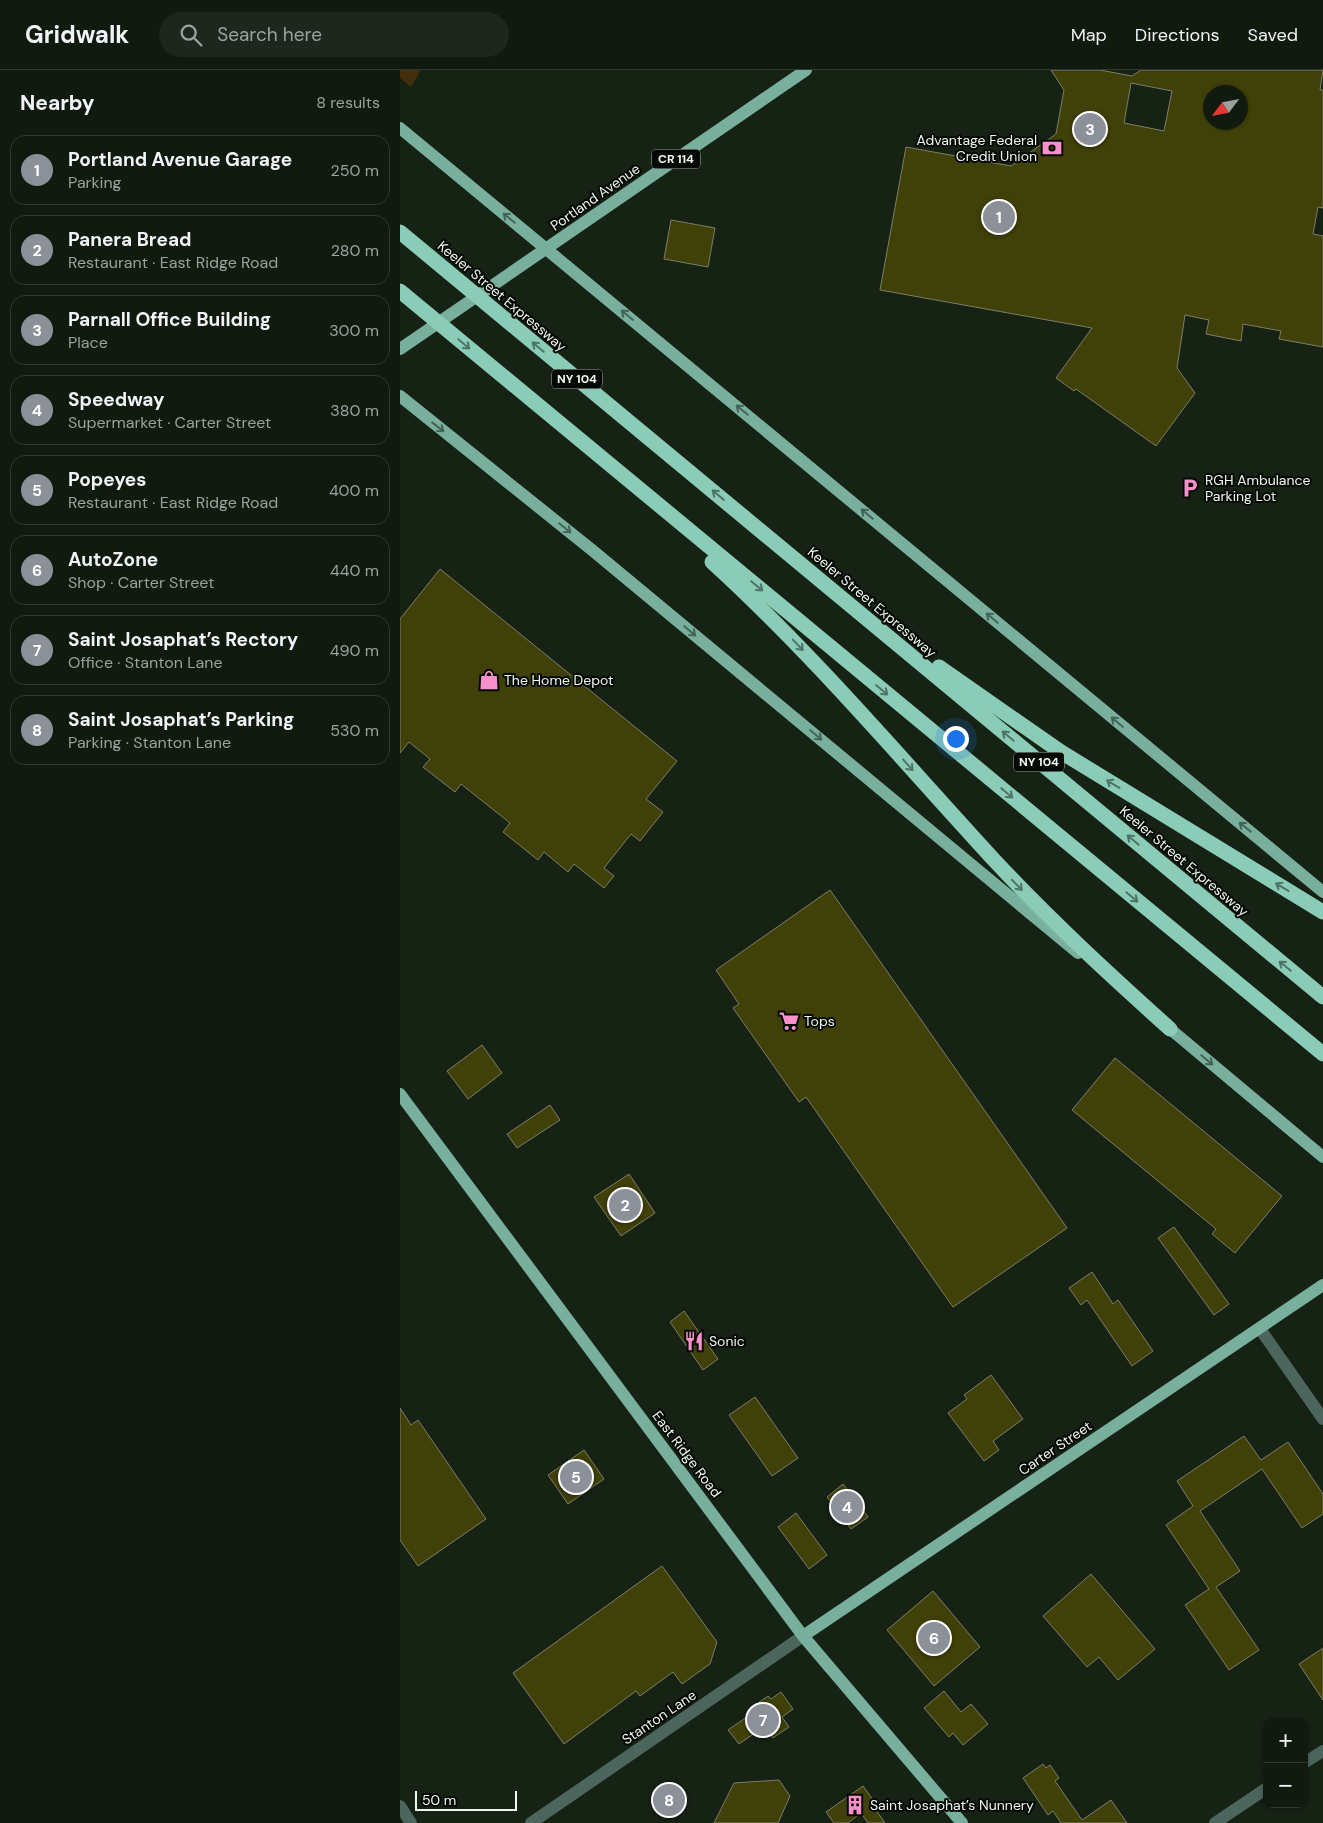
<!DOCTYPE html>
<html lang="en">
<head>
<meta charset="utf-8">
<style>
  :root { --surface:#101a0f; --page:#1e271d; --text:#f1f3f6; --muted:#9ca19e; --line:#30382f; --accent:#8c9099 }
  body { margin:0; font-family:"DM Sans",sans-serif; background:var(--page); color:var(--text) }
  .controls { position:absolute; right:15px; bottom:15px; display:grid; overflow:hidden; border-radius:10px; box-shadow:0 1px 4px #0004 }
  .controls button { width:45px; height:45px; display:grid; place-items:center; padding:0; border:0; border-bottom:1px solid var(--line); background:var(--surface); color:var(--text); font:25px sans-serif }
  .compass { position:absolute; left:803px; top:15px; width:45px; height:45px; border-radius:50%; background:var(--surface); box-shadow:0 1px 4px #0004; rotate:238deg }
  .scale { position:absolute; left:15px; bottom:12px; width:102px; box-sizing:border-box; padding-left:5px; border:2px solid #eff7ee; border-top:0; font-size:14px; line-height:18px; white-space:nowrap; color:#eff7ee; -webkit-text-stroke:4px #050905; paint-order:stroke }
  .you { position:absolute; left:555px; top:668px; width:18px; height:18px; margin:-12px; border:4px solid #fff; border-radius:50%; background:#1a73e8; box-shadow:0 0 0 8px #1a73e833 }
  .badge { display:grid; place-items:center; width:32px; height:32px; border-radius:50%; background:var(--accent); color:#fff; font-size:16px; font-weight:700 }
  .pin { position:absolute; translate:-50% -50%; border:2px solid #fff; box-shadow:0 1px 5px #0006 }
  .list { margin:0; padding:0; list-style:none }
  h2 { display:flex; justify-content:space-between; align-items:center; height:65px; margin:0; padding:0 20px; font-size:21px }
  h2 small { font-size:16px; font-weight:400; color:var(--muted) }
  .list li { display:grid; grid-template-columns:32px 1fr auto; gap:15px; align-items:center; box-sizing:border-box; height:70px; margin:0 10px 10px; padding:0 10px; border:1px solid var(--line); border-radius:15px }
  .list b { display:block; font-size:19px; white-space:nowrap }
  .list p { margin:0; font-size:16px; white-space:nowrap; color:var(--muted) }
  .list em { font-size:16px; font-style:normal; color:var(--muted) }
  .icon { flex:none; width:28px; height:28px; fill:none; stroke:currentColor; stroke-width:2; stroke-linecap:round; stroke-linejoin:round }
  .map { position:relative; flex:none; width:923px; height:1753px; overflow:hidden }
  header { display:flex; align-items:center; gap:30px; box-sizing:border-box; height:70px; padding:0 25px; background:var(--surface); border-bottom:1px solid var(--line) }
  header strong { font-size:24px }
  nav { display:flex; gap:28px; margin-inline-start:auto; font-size:18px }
  .search { width:350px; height:45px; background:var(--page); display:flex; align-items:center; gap:12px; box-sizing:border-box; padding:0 18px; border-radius:28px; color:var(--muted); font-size:19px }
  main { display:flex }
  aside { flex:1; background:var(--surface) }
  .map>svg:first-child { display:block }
  .green { fill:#432f0b }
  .building { fill:#404108; stroke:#7d7e69; fill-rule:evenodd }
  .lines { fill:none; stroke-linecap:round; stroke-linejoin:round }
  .minor { stroke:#4c665d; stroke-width:12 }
  .major { stroke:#79af9d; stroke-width:12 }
  .highway { stroke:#8accb7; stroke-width:15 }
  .oneway { stroke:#456459 }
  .oneway2 { stroke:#4e7467 }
  .labels { text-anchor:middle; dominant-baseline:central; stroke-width:4; stroke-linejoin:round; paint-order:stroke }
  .shield { fill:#050905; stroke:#a9b0a8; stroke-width:1 }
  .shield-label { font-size:12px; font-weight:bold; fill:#eff7ee }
  .poi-label { font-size:14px; fill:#eff7ee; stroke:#050905; text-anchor:start }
  .street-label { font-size:14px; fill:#eff7ee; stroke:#050905 }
</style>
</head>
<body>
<header>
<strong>Gridwalk</strong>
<div class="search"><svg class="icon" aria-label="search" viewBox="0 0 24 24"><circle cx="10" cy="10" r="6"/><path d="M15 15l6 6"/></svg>Search here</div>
<nav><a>Map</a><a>Directions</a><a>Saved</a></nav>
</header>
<main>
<aside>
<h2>Nearby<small>8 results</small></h2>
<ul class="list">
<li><span class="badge">1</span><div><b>Portland Avenue Garage</b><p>Parking</p></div><em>250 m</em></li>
<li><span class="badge">2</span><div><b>Panera Bread</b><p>Restaurant · East Ridge Road</p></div><em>280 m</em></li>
<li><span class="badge">3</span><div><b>Parnall Office Building</b><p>Place</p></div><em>300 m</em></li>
<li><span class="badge">4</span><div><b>Speedway</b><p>Supermarket · Carter Street</p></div><em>380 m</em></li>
<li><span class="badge">5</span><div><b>Popeyes</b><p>Restaurant · East Ridge Road</p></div><em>400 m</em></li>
<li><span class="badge">6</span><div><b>AutoZone</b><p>Shop · Carter Street</p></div><em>440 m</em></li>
<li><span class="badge">7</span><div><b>Saint Josaphat’s Rectory</b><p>Office · Stanton Lane</p></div><em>490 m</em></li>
<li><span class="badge">8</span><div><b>Saint Josaphat’s Parking</b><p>Parking · Stanton Lane</p></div><em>530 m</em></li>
</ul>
</aside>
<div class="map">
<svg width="923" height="1753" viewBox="0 0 923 1753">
  <rect width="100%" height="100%" fill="#162214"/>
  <polygon class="green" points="0,0 21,0 11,17 0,8"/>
  <g class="building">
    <path d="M651,0H700L732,6L741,0H923L920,20H923V138L918,137L913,164L923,166V277L879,269L881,261L843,254L841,271L806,264L809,250L785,245L777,298L795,323L756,376L676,319L674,321L656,308L692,258L480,220L506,77L611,96L656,64L664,20ZM731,13L772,21L764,61L724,53ZM810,22H840V52H810Z"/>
    <polygon points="271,150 315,158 308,197 264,189"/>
    <polygon points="40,499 277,691 246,729 263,742 240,771 231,764 204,798 214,806 204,818 174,794 168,802 144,782 138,790 103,762 110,753 61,714 55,722 23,697 30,689 9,672 0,683 0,549"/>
    <polygon points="430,820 667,1158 553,1237 406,1027 399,1032 333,938 339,934 316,900"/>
    <polygon points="82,975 102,1003 68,1029 47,1001"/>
    <polygon points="715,988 882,1126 835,1183 812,1164 816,1159 672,1040"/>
    <polygon points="150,1035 160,1050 117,1078 107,1064"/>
    <polygon points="229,1104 255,1143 221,1166 194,1127"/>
    <polygon points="774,1157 829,1234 814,1245 758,1168"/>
    <polygon points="692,1202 713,1234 718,1230 753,1281 732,1296 687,1230 681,1235 669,1218"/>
    <polygon points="284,1241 318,1289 303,1300 270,1252"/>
    <polygon points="591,1305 623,1349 593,1371 599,1380 584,1391 548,1343 567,1329 564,1325"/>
    <polygon points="355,1327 398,1388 372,1406 329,1345"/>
    <polygon points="0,1338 11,1355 18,1350 86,1449 18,1496 0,1470"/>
    <polygon points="844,1366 861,1390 888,1372 923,1424 923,1444 902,1458 862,1399 800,1441 840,1501 816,1517 859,1580 829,1600 785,1535 809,1519 766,1455 793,1436 777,1411"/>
    <polygon points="184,1380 204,1409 168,1434 148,1405"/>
    <polygon points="443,1414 468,1447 451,1459 427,1427"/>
    <polygon points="396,1443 427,1485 409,1499 378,1457"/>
    <polygon points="262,1496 317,1572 310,1594 282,1614 273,1602 240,1626 236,1621 164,1674 113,1603"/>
    <polygon points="691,1504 755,1579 718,1610 699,1587 687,1597 643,1546"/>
    <polygon points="533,1521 580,1577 534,1616 487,1560"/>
    <polygon points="923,1578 923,1630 899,1594"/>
    <polygon points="544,1621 561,1642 571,1634 588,1654 563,1675 553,1663 549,1667 524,1638"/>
    <polygon points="381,1622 393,1639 382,1647 389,1657 373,1668 365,1656 339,1674 328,1660 354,1642 351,1638 368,1626 371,1629"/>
    <polygon points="643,1694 646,1698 650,1695 659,1708 655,1711 682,1750 711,1730 727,1753 661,1753 653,1741 648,1745 623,1708"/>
    <polygon points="379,1710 390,1726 378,1753 314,1753 334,1713"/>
    <polygon points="463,1716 476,1734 473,1736 485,1753 468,1753 461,1743 448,1753 434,1753 426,1742"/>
  </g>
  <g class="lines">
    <g class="minor">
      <polyline points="860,1259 923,1349"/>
      <polyline points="904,1693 923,1681"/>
      <polyline points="0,1736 11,1753"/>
      <polyline points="131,1753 403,1566"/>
      <polyline points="815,1753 867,1718"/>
    </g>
    <g class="major">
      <polyline points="0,58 923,822"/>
      <polyline points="0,279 406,0"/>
      <polyline points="0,326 192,480 678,883"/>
      <polyline points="763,953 923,1087"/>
      <polyline points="0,1024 403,1566 562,1753"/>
      <polyline points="403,1566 923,1215"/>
    </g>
    <g class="highway">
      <polyline points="0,162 923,927"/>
      <polyline points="0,221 923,984"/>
      <path d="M312,492C414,585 502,690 595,791C650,850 710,905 770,959"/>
      <polyline points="539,597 661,682 923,842"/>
    </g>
  </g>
  <defs><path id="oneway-shaft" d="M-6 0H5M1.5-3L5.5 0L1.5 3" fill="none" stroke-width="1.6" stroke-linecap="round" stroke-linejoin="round" transform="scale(1.25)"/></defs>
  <g class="oneway">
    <use href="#oneway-shaft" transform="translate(109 148) rotate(-141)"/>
    <use href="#oneway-shaft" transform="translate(227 245) rotate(-140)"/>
    <use href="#oneway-shaft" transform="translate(342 340) rotate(-140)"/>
    <use href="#oneway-shaft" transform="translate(38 357) rotate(38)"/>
    <use href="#oneway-shaft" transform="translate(467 444) rotate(-140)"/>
    <use href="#oneway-shaft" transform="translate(165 458) rotate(39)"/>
    <use href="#oneway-shaft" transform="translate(592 548) rotate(-140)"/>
    <use href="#oneway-shaft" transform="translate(290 561) rotate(40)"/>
    <use href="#oneway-shaft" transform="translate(717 652) rotate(-140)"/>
    <use href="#oneway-shaft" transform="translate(416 665) rotate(40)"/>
    <use href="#oneway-shaft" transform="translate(845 757) rotate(-141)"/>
    <use href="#oneway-shaft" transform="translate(807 990) rotate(40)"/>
  </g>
  <g class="oneway2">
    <use href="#oneway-shaft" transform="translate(64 274) rotate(40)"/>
    <use href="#oneway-shaft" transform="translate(138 277) rotate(-140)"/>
    <use href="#oneway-shaft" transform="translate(318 425) rotate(-140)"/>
    <use href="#oneway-shaft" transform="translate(357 516) rotate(40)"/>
    <use href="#oneway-shaft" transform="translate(398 575) rotate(46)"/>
    <use href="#oneway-shaft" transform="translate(482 620) rotate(40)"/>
    <use href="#oneway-shaft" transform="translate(608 666) rotate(-140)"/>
    <use href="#oneway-shaft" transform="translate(508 695) rotate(48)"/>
    <use href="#oneway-shaft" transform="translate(713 714) rotate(-149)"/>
    <use href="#oneway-shaft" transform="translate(607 723) rotate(40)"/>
    <use href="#oneway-shaft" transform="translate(733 770) rotate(-140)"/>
    <use href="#oneway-shaft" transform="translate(617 815) rotate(46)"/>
    <use href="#oneway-shaft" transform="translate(882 817) rotate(-149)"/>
    <use href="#oneway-shaft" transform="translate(732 827) rotate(40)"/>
    <use href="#oneway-shaft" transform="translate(885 896) rotate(-141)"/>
  </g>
  <defs>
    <symbol id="bank-bare" viewBox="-9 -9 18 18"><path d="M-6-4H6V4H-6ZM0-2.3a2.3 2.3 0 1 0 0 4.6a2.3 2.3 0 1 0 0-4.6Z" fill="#f890cb" stroke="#050905" stroke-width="2.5" paint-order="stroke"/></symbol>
    <symbol id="parking-bare" viewBox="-9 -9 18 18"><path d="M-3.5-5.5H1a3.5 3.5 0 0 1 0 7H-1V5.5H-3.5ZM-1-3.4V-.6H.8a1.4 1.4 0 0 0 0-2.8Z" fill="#f890cb" stroke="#050905" stroke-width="2.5" paint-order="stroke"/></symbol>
    <symbol id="shop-bare" viewBox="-9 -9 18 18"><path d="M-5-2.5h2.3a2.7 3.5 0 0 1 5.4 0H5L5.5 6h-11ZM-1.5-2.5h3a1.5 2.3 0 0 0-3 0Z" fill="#f890cb" stroke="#050905" stroke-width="2.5" paint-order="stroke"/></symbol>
    <symbol id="supermarket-bare" viewBox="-9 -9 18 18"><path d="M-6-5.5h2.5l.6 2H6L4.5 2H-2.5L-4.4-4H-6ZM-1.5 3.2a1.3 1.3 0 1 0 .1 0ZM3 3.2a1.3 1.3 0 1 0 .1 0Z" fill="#f890cb" stroke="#050905" stroke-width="2.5" paint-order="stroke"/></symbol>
    <symbol id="restaurant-bare" viewBox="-9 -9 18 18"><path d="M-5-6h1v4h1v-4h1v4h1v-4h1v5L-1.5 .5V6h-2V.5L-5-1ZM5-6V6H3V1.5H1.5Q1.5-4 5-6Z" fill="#f890cb" stroke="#050905" stroke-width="2.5" paint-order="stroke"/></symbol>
    <symbol id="building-bare" viewBox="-9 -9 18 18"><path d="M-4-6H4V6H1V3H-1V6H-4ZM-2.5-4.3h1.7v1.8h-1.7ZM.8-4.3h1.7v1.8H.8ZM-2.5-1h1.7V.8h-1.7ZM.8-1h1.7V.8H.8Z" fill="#f890cb" stroke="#050905" stroke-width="2.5" paint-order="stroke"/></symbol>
  </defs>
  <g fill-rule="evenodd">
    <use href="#bank-bare" x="638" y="64" width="28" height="28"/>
    <use href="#parking-bare" x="776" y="404" width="28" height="28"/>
    <use href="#shop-bare" x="75" y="596" width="28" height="28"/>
    <use href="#supermarket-bare" x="375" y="937" width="28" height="28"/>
    <use href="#restaurant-bare" x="280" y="1257" width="28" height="28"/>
    <use href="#building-bare" x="441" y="1721" width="28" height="28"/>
  </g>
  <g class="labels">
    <g class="shield">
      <rect x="252" y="79.5" width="48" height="19" rx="4"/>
      <rect x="152" y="299.5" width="50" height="19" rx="4"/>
      <rect x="614" y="682.5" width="50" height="19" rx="4"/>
    </g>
    <g class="shield-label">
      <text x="276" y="89">CR 114</text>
      <text x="177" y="309">NY 104</text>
      <text x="639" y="692">NY 104</text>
    </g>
    <g class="poi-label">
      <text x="637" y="70" text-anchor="end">Advantage Federal<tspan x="637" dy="16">Credit Union</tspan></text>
      <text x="805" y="410">RGH Ambulance<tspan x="805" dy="16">Parking Lot</tspan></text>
      <text x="104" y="610">The Home Depot</text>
      <text x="404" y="951">Tops</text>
      <text x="309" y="1271">Sonic</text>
      <text x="470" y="1735">Saint Josaphat’s Nunnery</text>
    </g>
    <g class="street-label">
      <text transform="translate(195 127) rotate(-35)">Portland Avenue</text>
      <text transform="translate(102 226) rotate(40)">Keeler Street Expressway</text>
      <text transform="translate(472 532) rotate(40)">Keeler Street Expressway</text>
      <text transform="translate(784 791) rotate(40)">Keeler Street Expressway</text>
      <text transform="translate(655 1378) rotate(-34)">Carter Street</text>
      <text transform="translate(287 1384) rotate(53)">East Ridge Road</text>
      <text transform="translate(259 1647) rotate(-34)">Stanton Lane</text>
    </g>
  </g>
</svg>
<div class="controls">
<button>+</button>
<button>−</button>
</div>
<svg class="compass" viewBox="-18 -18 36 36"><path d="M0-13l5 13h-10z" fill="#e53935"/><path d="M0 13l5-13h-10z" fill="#9ca19e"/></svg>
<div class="scale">50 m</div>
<div class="you"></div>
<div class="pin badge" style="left:599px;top:147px">1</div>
<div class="pin badge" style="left:225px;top:1135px">2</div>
<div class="pin badge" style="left:690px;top:59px">3</div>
<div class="pin badge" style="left:447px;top:1437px">4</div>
<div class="pin badge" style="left:176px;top:1407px">5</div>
<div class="pin badge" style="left:534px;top:1568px">6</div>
<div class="pin badge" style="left:363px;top:1650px">7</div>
<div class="pin badge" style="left:269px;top:1730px">8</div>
</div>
</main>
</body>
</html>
